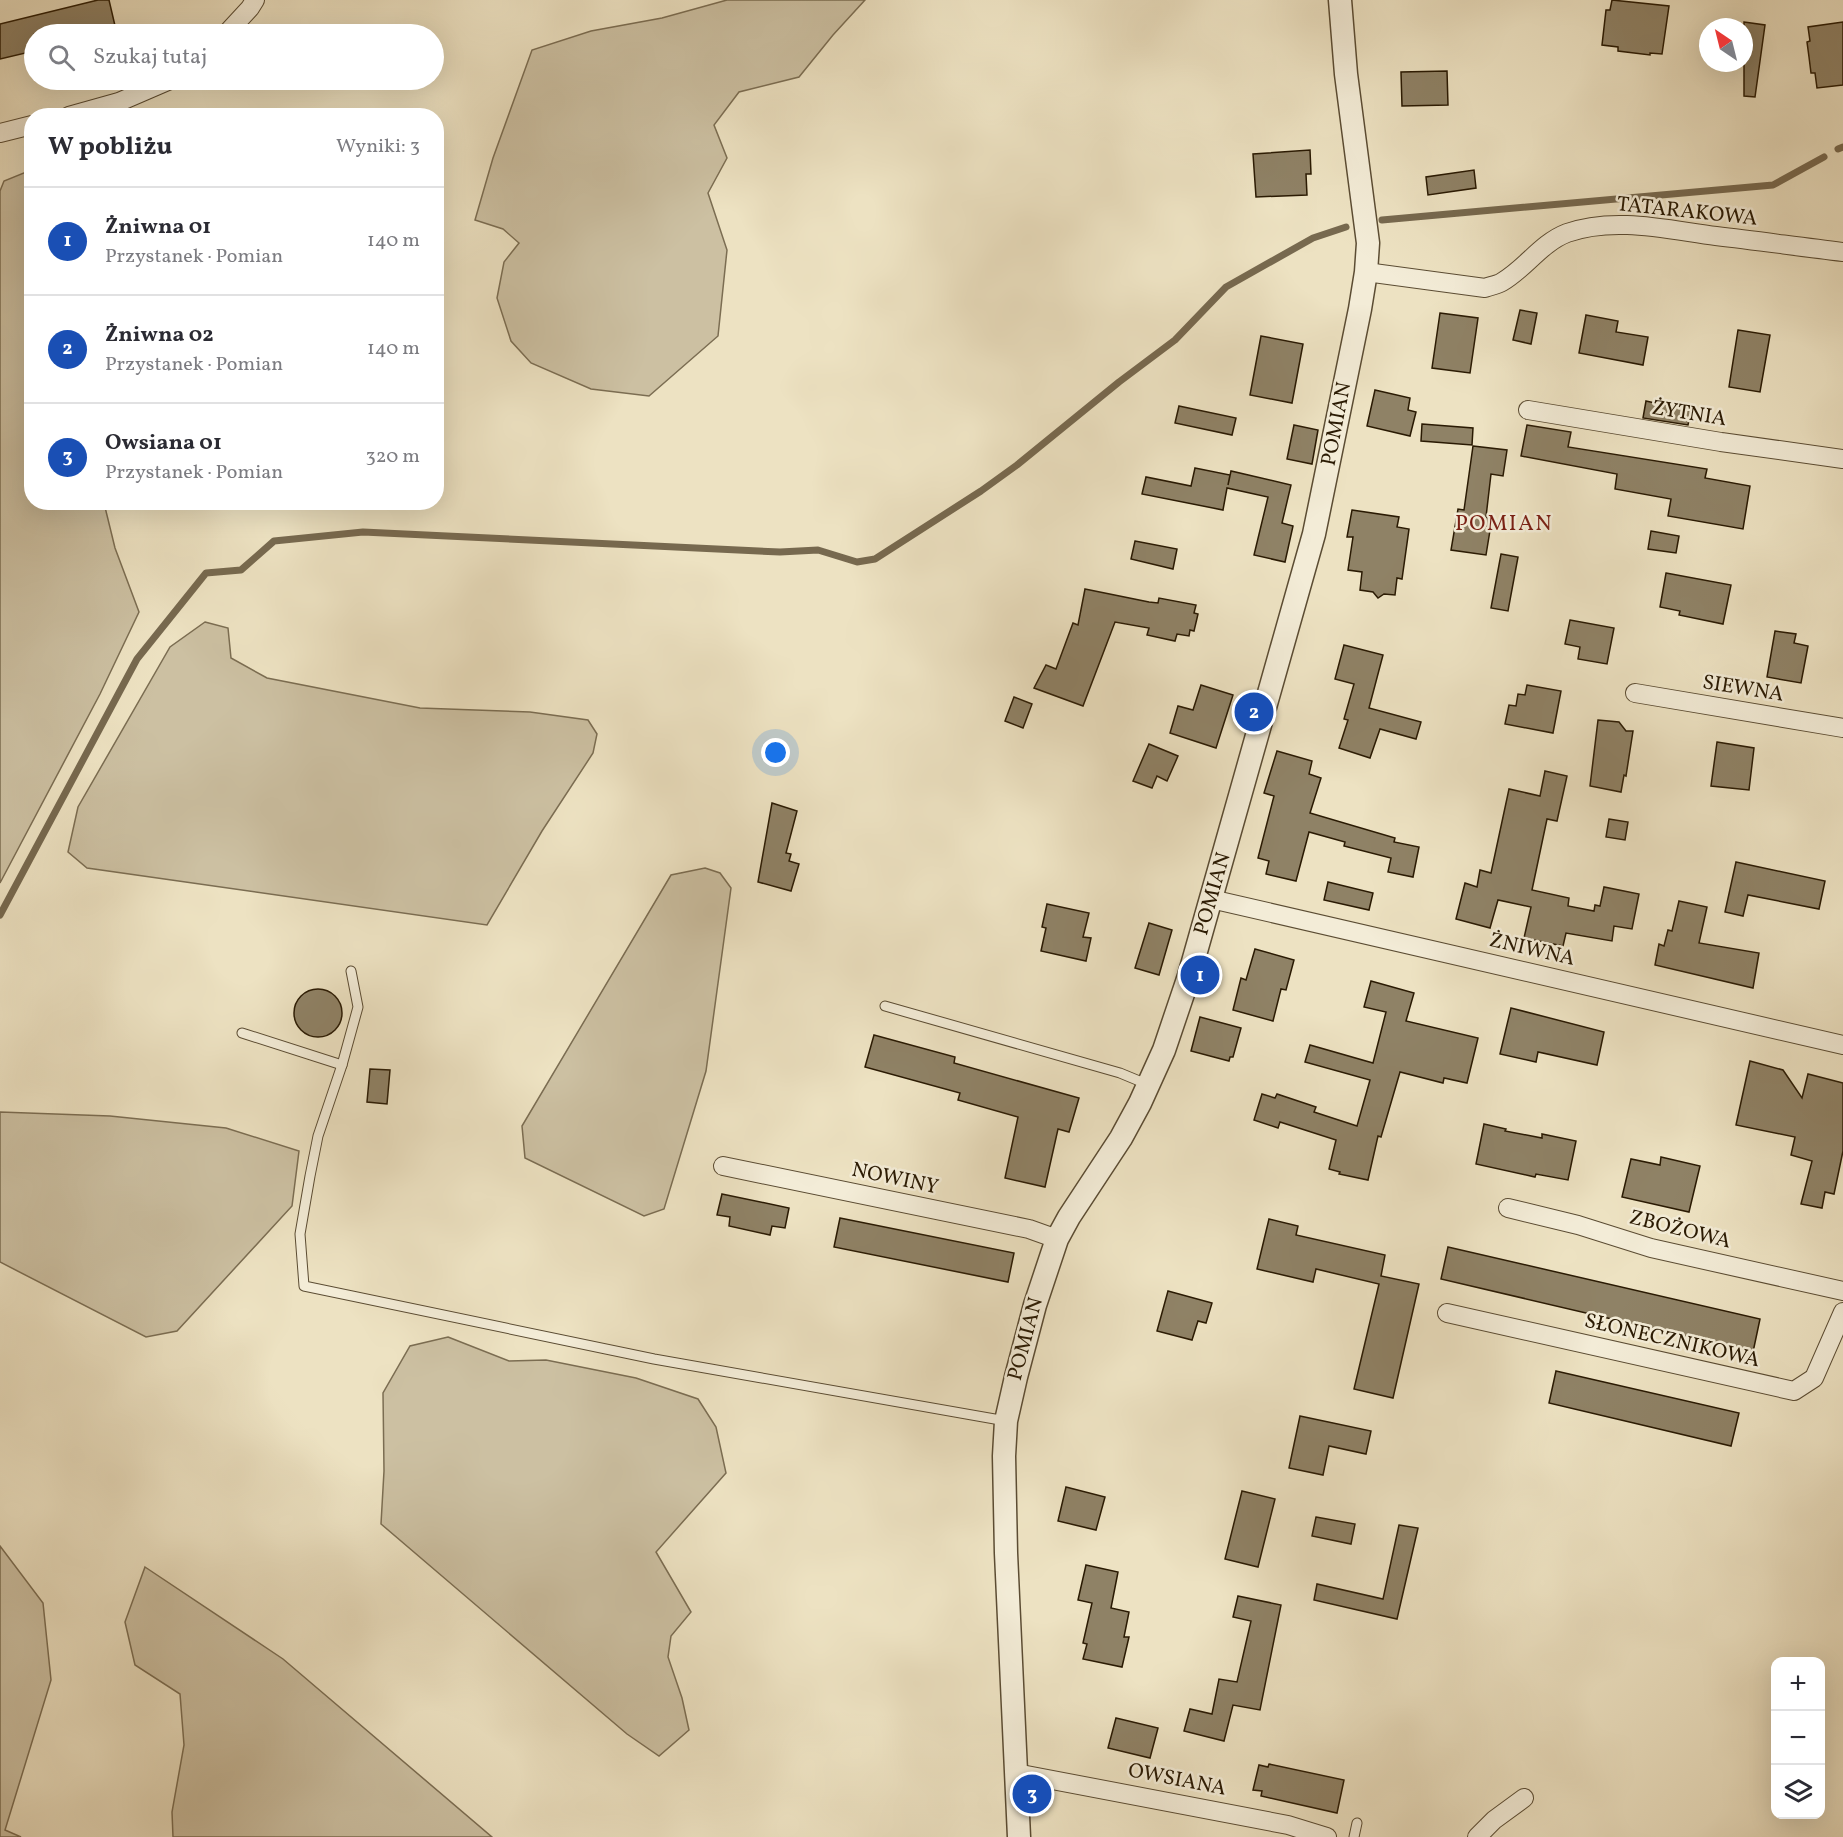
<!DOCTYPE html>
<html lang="pl">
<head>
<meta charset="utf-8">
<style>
  :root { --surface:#fff; --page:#f7f7f7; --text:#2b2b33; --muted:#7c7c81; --line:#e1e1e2; --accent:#8f2418 }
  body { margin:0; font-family:Vollkorn,serif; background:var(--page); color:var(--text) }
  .controls { position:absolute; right:18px; bottom:18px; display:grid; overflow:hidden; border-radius:12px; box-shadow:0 6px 24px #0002 }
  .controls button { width:54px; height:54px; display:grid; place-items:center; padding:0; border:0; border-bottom:2px solid var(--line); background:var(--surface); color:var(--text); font:30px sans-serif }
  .compass { position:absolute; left:1699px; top:18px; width:54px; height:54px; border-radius:50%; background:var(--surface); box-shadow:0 6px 24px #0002; rotate:325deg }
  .you { position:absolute; left:776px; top:753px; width:21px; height:21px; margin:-15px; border:4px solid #fff; border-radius:50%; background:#1a73e8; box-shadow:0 0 0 9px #1a73e833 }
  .badge { display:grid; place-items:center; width:39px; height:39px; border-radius:50%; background:var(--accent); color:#fff; font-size:20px; font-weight:700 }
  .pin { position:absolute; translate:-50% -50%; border:3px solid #fff; box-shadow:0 2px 6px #0006 }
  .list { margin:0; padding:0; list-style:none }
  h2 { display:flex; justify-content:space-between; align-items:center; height:78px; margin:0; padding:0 24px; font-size:26px }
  h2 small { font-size:20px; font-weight:400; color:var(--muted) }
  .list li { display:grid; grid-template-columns:39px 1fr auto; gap:18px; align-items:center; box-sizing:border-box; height:108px; padding:0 24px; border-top:2px solid var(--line) }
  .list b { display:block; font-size:22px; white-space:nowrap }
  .list p { margin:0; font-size:20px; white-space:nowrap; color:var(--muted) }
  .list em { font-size:20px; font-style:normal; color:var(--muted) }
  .icon { flex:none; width:33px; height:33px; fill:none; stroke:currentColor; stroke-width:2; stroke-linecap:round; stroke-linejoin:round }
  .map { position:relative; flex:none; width:1843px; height:1837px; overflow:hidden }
  .search { position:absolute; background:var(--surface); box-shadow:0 6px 24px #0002; left:24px; top:24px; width:420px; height:66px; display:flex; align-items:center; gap:15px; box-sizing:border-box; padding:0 21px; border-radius:33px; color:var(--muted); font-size:22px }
  .panel { position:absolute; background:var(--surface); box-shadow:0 6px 24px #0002; left:24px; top:108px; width:420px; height:402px; border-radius:24px }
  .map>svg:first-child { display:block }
  .green { fill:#ccc0a2; stroke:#7b6d52; stroke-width:1.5 }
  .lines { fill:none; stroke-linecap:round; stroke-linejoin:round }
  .stream { stroke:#77694f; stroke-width:7 }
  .building { fill:#8f8266; stroke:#2a1a03; stroke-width:1.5 }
  .service-casing { stroke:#5b4c33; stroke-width:11 }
  .minor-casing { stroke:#5b4c33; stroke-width:20 }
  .tertiary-casing { stroke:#5b4c33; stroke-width:25 }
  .service { stroke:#f3ecd7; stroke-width:9 }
  .minor { stroke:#f3ecd7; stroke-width:18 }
  .tertiary { stroke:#f3ecd7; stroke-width:22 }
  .labels { text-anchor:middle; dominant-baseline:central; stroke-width:5; stroke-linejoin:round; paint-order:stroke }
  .street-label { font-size:21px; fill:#2a1a03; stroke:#f3ecd7 }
  .neighbourhood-label { font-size:22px; letter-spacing:1.5px; fill:#7a1f14; stroke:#f3ecd7 }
</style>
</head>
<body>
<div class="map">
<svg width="1843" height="1837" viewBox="0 0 1843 1837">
  <rect width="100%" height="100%" fill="#ede2c2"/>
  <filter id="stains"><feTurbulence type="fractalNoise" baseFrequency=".00333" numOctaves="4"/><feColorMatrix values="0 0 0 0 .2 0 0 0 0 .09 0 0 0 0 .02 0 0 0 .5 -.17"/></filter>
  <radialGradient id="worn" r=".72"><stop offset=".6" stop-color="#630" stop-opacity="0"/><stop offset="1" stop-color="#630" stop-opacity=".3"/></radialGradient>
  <g class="green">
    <polygon points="727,0 865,0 833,35 799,77 739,92 714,125 727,158 708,193 727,250 718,336 649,396 591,389 531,363 511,341 497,298 504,262 519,243 503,229 475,220 493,158 532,50 591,31 662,18"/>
    <polygon points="31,170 32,502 104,503 115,548 139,612 100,694 0,883 0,191 4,181"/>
    <polygon points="205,622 228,628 231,658 267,678 420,708 530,712 588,720 597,734 593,753 542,831 487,925 87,868 68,852 78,807 170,647"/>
    <polygon points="705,868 720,873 731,888 706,1071 664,1209 644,1216 525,1158 522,1126 671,875"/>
    <polygon points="0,1112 110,1116 226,1128 299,1151 292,1206 177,1331 146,1337 0,1262"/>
    <polygon points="448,1337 509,1361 546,1360 636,1378 698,1399 716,1427 726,1473 656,1552 691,1612 671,1636 668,1657 682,1698 689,1730 659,1756 627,1734 381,1524 384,1471 383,1393 410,1346"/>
    <polygon points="0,1546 43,1603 51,1680 5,1830 21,1837 0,1837"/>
    <polygon points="145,1567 283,1659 492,1837 173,1837 172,1812 184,1745 180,1694 135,1665 125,1622"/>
  </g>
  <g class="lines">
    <g class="stream">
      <polyline points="1838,149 1843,147"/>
      <polyline points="1382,220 1773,185 1824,157"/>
      <polyline points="0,915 137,659 206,573 241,570 274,541 363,532 780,552 818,550 857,562 875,559 981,491 1017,465 1119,382 1175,340 1226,287 1313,238 1346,227"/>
    </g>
  </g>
  <g class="building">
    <polygon points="98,0 109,0 116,30 100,34 34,34 34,51 0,59 0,24"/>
    <polygon points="1612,0 1669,6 1662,54 1650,53 1650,55 1618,51 1618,47 1602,45 1606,10 1610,10"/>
    <polygon points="1744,22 1765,25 1755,97 1744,96"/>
    <polygon points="1843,22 1843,85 1817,88 1815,73 1811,73 1809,57 1807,42 1810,41 1808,27"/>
    <polygon points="1447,71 1448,105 1402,106 1401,72"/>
    <polygon points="1310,150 1311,174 1306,174 1307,195 1256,197 1253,154"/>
    <polygon points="1474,170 1476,188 1428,195 1426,177"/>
    <polygon points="1520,310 1537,313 1531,344 1513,340"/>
    <polygon points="1440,313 1478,318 1470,373 1432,368"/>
    <polygon points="1586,315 1618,321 1616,332 1648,337 1643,365 1579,353"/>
    <polygon points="1738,330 1770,335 1760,392 1729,387"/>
    <polygon points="1261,336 1303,344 1292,403 1250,395"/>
    <polygon points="1375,390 1410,398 1408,410 1416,412 1410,436 1367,426"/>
    <polygon points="1646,401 1691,411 1688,425 1643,418"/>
    <polygon points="1179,406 1236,418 1232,435 1175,423"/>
    <polygon points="1422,424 1473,428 1472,445 1421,441"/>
    <polygon points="1294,425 1318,430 1312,464 1287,459"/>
    <polygon points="1527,425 1571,432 1568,447 1707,469 1705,478 1750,486 1743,529 1668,516 1671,499 1615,489 1617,474 1521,456"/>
    <polygon points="1473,446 1507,450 1503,476 1491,474 1486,517 1492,518 1486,555 1451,550 1458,509 1464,510"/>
    <polygon points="1195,468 1230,475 1228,485 1231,471 1291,485 1282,523 1293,526 1285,562 1254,555 1268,497 1227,488 1223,510 1142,494 1146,477 1191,486"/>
    <polygon points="1352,510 1399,517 1397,527 1409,529 1402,579 1397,578 1395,595 1384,594 1378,598 1373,592 1360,590 1362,572 1348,570 1353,537 1347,537"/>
    <polygon points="1651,531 1679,536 1676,553 1648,549"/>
    <polygon points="1135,541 1177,549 1173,569 1131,559"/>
    <polygon points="1501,554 1518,557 1508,611 1491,608"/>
    <polygon points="1666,573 1731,585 1723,624 1679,615 1680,611 1660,607"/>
    <polygon points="1085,589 1149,602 1158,603 1159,598 1196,605 1194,613 1198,614 1194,631 1190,630 1189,636 1177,634 1175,641 1147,635 1149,628 1115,622 1083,706 1034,688 1046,665 1056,669 1073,623 1078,625"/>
    <polygon points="1570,620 1614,628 1607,664 1578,659 1580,647 1565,644"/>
    <polygon points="1775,631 1796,634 1794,643 1808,646 1801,683 1767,677"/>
    <polygon points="1344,645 1383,655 1369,708 1421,722 1416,739 1380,729 1370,758 1339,748 1348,720 1344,719 1354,684 1335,679"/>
    <polygon points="1201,685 1233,695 1216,748 1170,733 1178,706 1193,710"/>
    <polygon points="1527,685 1561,691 1553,733 1505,724 1509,705 1516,706 1518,694 1525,695"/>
    <polygon points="1014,697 1032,704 1023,728 1005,721"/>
    <polygon points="1598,720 1619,722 1626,731 1633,731 1626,776 1624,775 1621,792 1590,786"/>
    <polygon points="1717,742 1754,748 1749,790 1711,786"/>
    <polygon points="1149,744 1178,756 1167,781 1157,776 1152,788 1133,781"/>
    <polygon points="1277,751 1312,761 1309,774 1321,778 1310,813 1395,838 1394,842 1419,847 1413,877 1388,872 1391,858 1344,846 1345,842 1309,832 1296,881 1266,874 1269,861 1258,858 1274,796 1264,793"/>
    <polygon points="1545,771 1567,776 1557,821 1547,819 1532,890 1569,898 1568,906 1594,911 1595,905 1600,906 1604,887 1639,894 1632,929 1614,926 1612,941 1566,933 1563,946 1524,938 1531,907 1498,900 1490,928 1456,919 1465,883 1477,887 1480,870 1491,873 1509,789 1540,796"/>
    <polygon points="772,803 797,811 786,853 791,854 789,861 799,864 791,891 758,882"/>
    <polygon points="1609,819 1628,822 1625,840 1606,837"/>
    <polygon points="1736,862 1825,881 1819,909 1748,895 1743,916 1725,912"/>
    <polygon points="1328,882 1373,893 1369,910 1324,900"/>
    <polygon points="1679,901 1707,907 1699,943 1759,953 1753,988 1655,965 1659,944 1664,946 1668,930 1672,931"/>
    <polygon points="1047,904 1089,913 1083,937 1091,938 1086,961 1041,951 1046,928 1042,927"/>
    <polygon points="1149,923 1172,930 1159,975 1135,968"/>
    <polygon points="1255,949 1294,960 1286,990 1281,989 1273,1021 1233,1010 1241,978 1246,980"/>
    <polygon points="1371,981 1414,993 1406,1021 1478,1038 1467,1083 1444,1078 1443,1083 1400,1072 1381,1137 1378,1136 1368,1180 1339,1174 1340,1172 1329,1169 1336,1140 1280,1122 1278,1128 1254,1120 1262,1094 1275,1098 1277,1094 1316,1107 1314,1112 1357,1126 1370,1080 1305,1062 1310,1045 1373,1063 1386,1012 1364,1007"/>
    <circle cx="318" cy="1013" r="24"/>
    <polygon points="1511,1008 1604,1032 1597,1065 1538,1052 1536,1062 1500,1054"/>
    <polygon points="1200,1017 1241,1028 1233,1057 1230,1057 1229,1061 1191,1051"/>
    <polygon points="874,1035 955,1057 954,1063 1079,1098 1069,1132 1058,1129 1045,1187 1005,1178 1018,1117 958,1100 960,1093 865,1067"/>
    <polygon points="1750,1061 1783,1070 1802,1098 1808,1074 1843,1083 1843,1151 1834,1194 1825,1192 1822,1208 1801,1204 1812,1161 1791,1155 1795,1137 1736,1125"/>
    <polygon points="370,1069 390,1070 387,1104 367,1102"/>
    <polygon points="1484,1124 1506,1129 1505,1131 1542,1138 1542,1134 1576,1141 1568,1180 1536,1174 1535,1177 1476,1164"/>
    <polygon points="1661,1157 1700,1166 1689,1212 1622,1197 1631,1159 1660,1165"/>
    <polygon points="722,1194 789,1208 785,1228 772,1226 770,1235 729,1226 730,1217 717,1215"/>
    <polygon points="840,1218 1014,1253 1008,1282 834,1247"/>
    <polygon points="1269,1219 1298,1226 1296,1235 1385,1255 1381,1276 1419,1284 1393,1398 1354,1389 1379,1284 1316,1269 1313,1282 1257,1269"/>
    <polygon points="1448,1247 1760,1319 1753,1352 1441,1279"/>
    <polygon points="1168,1291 1212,1303 1206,1323 1198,1321 1192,1340 1157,1331"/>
    <polygon points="1556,1371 1739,1413 1731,1446 1549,1403"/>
    <polygon points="1300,1416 1371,1431 1366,1454 1329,1446 1323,1475 1289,1468"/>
    <polygon points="1066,1487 1105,1497 1096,1530 1058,1521"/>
    <polygon points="1242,1491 1275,1499 1258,1567 1225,1559"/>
    <polygon points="1316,1517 1355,1524 1351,1544 1312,1536"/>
    <polygon points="1399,1525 1418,1528 1397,1619 1314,1600 1317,1584 1383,1599"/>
    <polygon points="1086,1565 1118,1572 1111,1608 1129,1612 1124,1637 1129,1637 1122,1667 1083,1659 1087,1644 1083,1643 1092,1603 1078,1600"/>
    <polygon points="1238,1596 1281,1605 1260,1710 1233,1705 1224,1741 1184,1731 1190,1709 1212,1714 1219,1679 1237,1682 1251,1621 1233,1617"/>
    <polygon points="1116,1718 1158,1728 1150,1758 1108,1748"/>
    <polygon points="1269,1764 1344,1780 1337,1813 1261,1796 1262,1791 1253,1790 1259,1765 1268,1767"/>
  </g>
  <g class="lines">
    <defs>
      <g id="service">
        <polyline points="885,1006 1120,1073 1149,1085"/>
        <polyline points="242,1033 342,1065 358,1007 351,971"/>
        <polyline points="342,1065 318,1136 310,1176 300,1234 304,1286 654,1359 1006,1421"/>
        <polyline points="1354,1837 1357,1823"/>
      </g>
      <g id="minor">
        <polyline points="226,34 250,8 255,0"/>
        <polyline points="69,116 119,102 170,80"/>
        <polyline points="0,133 32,125"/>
        <path d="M1366,272L1485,288C1490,286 1497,285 1502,282C1526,268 1541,243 1567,233C1614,216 1669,230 1716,236C1759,241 1801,247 1843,252"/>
        <polyline points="1528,410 1721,442 1843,459"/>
        <polyline points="1635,693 1843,728"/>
        <polyline points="1211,899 1843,1045"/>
        <polyline points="723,1166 1029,1229 1057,1239"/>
        <polyline points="1508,1208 1578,1225 1651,1248 1843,1291"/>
        <polyline points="1447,1313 1794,1391 1814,1378 1843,1312"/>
        <polyline points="1016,1773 1288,1825 1327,1837"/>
        <polyline points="1477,1837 1494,1820 1524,1798"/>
      </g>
      <polyline id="tertiary" points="1019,1837 1006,1553 1004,1456 1006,1421 1016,1377 1035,1305 1057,1239 1069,1217 1121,1138 1140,1103 1164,1050 1189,976 1314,534 1360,309 1366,272 1368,243 1346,74 1340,0"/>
    </defs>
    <use href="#service" class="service-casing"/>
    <use href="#minor" class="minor-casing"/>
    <use href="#tertiary" class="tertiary-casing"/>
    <use href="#service" class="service"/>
    <use href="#minor" class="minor"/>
    <use href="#tertiary" class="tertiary"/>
  </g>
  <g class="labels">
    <g class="street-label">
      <text transform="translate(1687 212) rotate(6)">TATARAKOWA</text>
      <text transform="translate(1689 414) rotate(9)">ŻYTNIA</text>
      <text transform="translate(1337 424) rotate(-79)">POMIAN</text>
      <text transform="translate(1743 689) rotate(9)">SIEWNA</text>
      <text transform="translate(1213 894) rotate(-74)">POMIAN</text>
      <text transform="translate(1532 950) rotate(13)">ŻNIWNA</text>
      <text transform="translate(895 1179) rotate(12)">NOWINY</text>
      <text transform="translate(1680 1230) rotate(14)">ZBOŻOWA</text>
      <text transform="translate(1026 1339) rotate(-75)">POMIAN</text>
      <text transform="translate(1672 1341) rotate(13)">SŁONECZNIKOWA</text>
      <text transform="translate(1177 1780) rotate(11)">OWSIANA</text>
    </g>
    <g class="neighbourhood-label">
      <text x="1504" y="524">POMIAN</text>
    </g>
  </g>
  <rect width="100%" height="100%" filter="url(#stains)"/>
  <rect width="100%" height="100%" fill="url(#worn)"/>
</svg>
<div class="controls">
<button>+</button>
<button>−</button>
<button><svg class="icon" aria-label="layers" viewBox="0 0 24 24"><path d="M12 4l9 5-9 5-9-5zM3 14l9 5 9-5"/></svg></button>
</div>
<svg class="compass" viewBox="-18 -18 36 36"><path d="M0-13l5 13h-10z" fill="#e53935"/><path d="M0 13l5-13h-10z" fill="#7c7c81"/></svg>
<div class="you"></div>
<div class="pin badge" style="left:1200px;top:975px;background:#1a4fb4">1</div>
<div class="pin badge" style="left:1254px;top:712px;background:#1a4fb4">2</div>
<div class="pin badge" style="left:1032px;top:1794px;background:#1a4fb4">3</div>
<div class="search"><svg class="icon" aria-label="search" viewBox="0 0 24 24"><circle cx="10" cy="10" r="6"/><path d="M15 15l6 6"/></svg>Szukaj tutaj</div>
<section class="panel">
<h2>W pobliżu<small>Wyniki: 3</small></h2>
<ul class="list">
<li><span class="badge" style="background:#1a4fb4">1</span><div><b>Żniwna 01</b><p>Przystanek · Pomian</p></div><em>140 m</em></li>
<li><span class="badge" style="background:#1a4fb4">2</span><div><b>Żniwna 02</b><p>Przystanek · Pomian</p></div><em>140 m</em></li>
<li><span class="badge" style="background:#1a4fb4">3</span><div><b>Owsiana 01</b><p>Przystanek · Pomian</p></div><em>320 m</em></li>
</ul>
</section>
</div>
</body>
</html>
